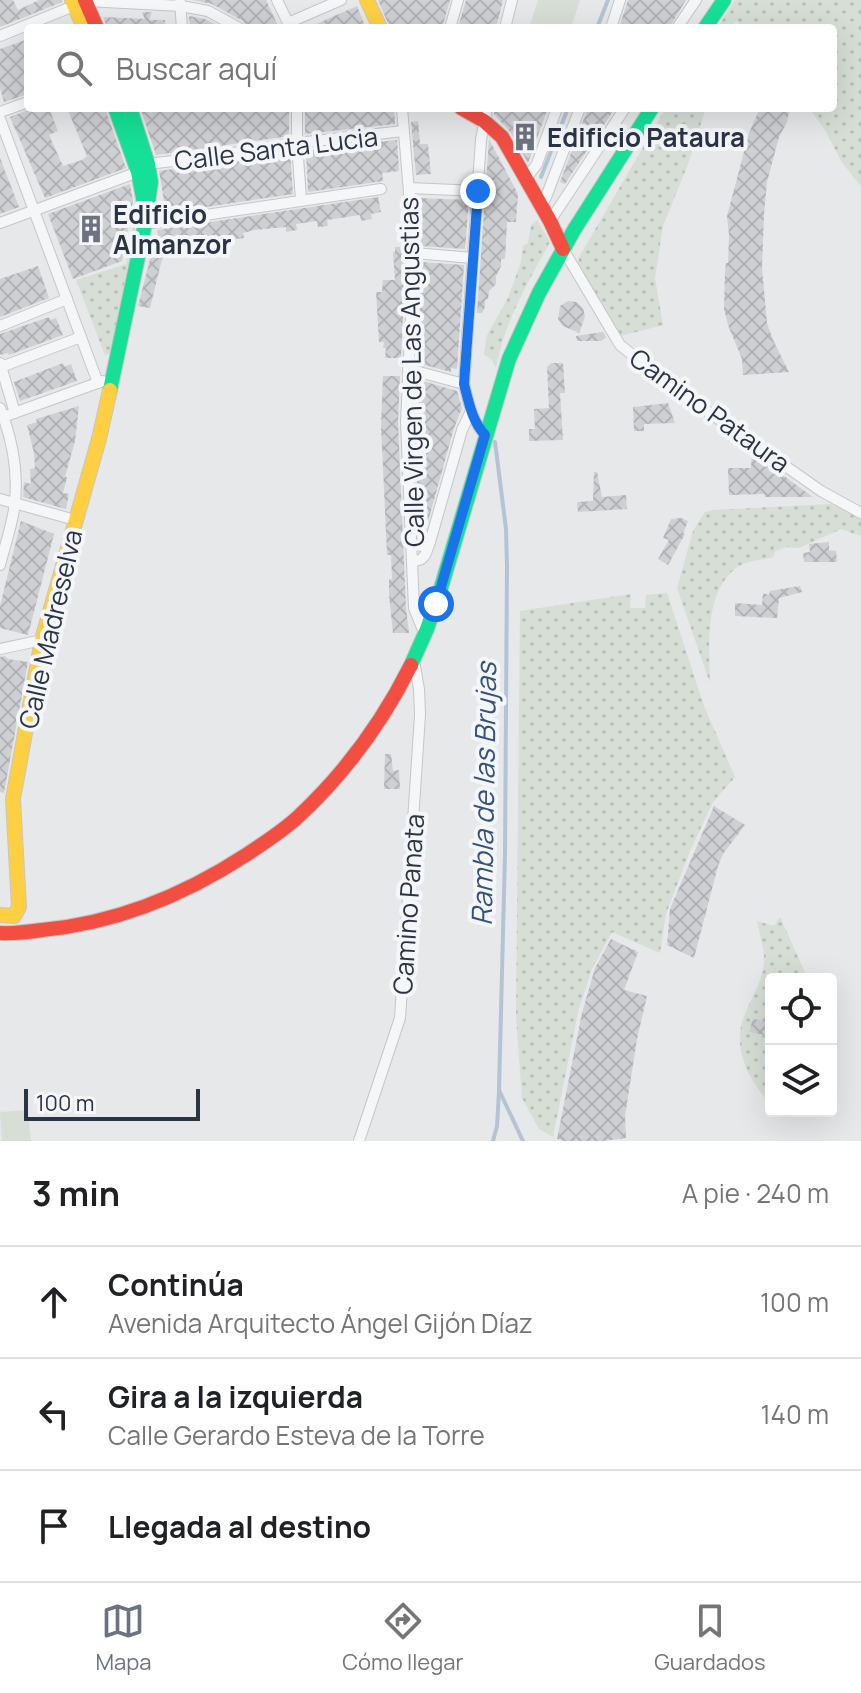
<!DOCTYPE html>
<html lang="es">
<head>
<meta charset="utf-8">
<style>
  :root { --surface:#fff; --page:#f6f6f6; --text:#202124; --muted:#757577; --line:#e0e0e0; --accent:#6c737f }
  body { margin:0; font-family:Manrope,sans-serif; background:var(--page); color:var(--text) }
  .controls { position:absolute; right:24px; bottom:24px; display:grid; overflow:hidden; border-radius:8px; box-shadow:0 8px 32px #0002 }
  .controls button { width:72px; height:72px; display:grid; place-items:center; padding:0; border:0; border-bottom:2px solid var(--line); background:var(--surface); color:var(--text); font:40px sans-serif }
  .scale { position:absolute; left:24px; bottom:20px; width:176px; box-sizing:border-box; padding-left:8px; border:4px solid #2b3445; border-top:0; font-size:22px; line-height:28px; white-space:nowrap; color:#2b3445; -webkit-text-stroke:6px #f4f6f9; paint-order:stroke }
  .stop { position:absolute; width:24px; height:24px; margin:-18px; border:6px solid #1a73e8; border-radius:50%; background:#fff }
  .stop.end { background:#1a73e8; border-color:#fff; box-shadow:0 2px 8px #0008 }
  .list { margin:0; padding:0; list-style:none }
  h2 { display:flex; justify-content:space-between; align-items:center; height:104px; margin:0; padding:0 32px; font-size:34px }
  h2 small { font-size:26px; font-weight:400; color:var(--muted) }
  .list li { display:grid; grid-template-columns:52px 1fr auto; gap:24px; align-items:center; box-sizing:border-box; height:112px; padding:0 32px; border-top:2px solid var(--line) }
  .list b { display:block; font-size:30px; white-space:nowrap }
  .list p { margin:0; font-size:26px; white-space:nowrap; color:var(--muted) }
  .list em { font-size:26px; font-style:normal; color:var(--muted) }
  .icon { flex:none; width:44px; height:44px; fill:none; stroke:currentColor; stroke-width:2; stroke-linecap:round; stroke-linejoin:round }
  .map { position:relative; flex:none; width:861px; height:1141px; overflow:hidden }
  .search { position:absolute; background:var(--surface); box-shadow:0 8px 32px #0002; left:24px; right:24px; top:24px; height:88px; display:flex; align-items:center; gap:20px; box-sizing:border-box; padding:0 28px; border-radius:8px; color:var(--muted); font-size:30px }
  .sheet { height:440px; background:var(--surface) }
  nav { display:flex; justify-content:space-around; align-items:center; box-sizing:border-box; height:112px; border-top:2px solid var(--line); background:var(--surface); font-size:22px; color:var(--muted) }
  nav a { display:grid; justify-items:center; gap:4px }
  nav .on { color:var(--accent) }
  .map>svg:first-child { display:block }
  .grass { fill:url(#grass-dots) }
  .garden { fill:#d6ded6 }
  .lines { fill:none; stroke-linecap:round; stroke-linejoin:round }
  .stream { stroke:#b4c4d5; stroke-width:4 }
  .building { fill:url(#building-cross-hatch) }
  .street-casing { stroke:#c4c6c8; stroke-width:12 }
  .fast-casing { stroke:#c4c6c8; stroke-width:16 }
  .slow-casing { stroke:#c4c6c8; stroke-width:16 }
  .jam-casing { stroke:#c4c6c8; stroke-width:16 }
  .street { stroke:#f5f6f7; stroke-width:10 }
  .fast { stroke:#16e098; stroke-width:14 }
  .slow { stroke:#ffcf43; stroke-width:14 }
  .jam { stroke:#f24e42; stroke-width:14 }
  .route { stroke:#1a73e8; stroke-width:10 }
  .labels { text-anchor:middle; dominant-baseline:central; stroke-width:8; stroke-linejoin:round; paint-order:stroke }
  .poi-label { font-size:26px; font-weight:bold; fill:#2b3445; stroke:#f4f6f9; text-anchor:start }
  .street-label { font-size:26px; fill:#2b3445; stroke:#f4f6f9 }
  .water-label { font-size:28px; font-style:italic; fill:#34527a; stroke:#f4f6f9 }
</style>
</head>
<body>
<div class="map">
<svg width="861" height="1141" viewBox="0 0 861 1141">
  <defs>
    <pattern id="grass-dots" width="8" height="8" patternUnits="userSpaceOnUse" patternTransform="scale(2)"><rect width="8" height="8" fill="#d6ded6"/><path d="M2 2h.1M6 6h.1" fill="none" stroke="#b8bfb9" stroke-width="1.8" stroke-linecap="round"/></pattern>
    <pattern id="building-cross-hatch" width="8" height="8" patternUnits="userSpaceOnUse" patternTransform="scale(2)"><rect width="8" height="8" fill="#ced0d3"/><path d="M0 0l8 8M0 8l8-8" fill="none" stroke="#b1b3b6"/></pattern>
  </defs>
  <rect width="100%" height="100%" fill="#e6e8ea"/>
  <g class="grass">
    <polygon points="735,0 861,0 861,187 841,161 825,130 809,108 833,108 833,28 743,28 736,21 731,28 717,28"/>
    <polygon points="666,108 706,108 688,164 663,226 655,278 663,325 621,336 578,264 579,257"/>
    <polygon points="139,198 141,199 111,353 105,355 76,280 126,264"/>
    <path d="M537,220L550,242C528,282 504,323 496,368L492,360L484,354L487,335L508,298L521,262L523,246L528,243L531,225Z"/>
    <path d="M831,504L861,519V536L841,529L799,548L787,547L775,551L773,557C762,560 744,561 736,568C704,593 709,646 710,683L677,588L693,531L705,512L713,510Z"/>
    <polygon points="667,593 704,706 735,777 713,802 690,851 666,914 660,953 612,932 592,969 578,1012 553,1137 539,1129 522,1098 516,1016 520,611 631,594 630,608 645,608 646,595"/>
    <path d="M780,917L808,979H771V1105C751,1083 732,1050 743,1019C750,999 764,981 764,959C764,947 759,933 757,921L774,926Z"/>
  </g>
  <g class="garden">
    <polygon points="538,0 580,0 571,28 529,28"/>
    <polygon points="28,1110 31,1141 2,1141 0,1112"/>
  </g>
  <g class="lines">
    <g class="stream">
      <polyline points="597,28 608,0"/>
      <polyline points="541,177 568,108"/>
      <polyline points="495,442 506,529 507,566 505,854 499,1090 523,1141"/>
      <polyline points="493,1141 497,1126 499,1092"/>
    </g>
  </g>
  <g class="building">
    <polygon points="0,0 13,0 18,10 39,0 62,0 62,2 0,27"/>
    <polygon points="193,0 266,0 279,28 247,28 243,21 212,4"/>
    <polygon points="378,0 450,0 442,28 390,28"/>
    <polygon points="466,0 503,0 496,28 458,28"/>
    <polygon points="628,0 686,0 669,28 619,28"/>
    <polygon points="357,6 366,28 308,28 332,17"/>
    <polygon points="142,12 152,12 149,20 165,20 165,28 107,28 103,17 145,19"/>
    <polygon points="189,16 205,19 222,28 190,28"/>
    <polygon points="28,39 28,94 4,102 0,88 0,49"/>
    <polygon points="33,108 49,108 58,131 49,135 63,166 82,160 87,156 67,108 105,108 126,168 45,198 10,117"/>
    <polygon points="161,108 289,108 289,136 156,155 141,110 148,109 150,113"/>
    <polygon points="305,108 394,108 395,124 305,134"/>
    <polygon points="495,108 548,108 528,163 510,132 494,114"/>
    <polygon points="588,108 615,108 565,184 560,182"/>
    <polygon points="760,108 790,108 787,122 779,137 767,182 764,214 762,268 767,323 773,340 789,372 743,375 742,359 728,325 724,309 725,272 726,263 728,263 729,235 727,216 749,133"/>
    <polygon points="418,121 420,144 428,144 431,174 416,175 411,122"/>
    <polygon points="489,139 518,194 516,222 507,222 505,259 501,259 501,266 496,276 496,284 489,291 488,299 485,300 485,307 482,313 477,313"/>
    <polygon points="397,140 399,171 382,173 383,181 308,192 306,150"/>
    <polygon points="290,152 293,194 166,213 159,171"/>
    <polygon points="0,158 19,207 0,214"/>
    <polygon points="130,184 133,201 122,261 73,279 48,214"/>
    <polygon points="378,197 381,212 371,214 372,219 361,221 360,215 327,220 328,226 318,227 317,221 296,224 297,230 286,232 286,227 254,230 243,233 244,238 213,242 212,238 159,245 157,230"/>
    <polygon points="418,198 469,200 465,249 421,246"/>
    <polygon points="395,247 406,247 406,253 401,358 385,358 386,348 383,348 384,342 379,342 376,292 382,292 383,280 395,280 393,252 395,252"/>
    <polygon points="164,251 150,308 138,306 152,252"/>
    <polygon points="422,262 464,265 457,369 451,368 451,372 417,363"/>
    <polygon points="38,266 49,298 0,317 0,279"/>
    <polygon points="568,301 576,302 583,308 585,317 579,333 563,326 558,319 560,306"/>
    <polygon points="49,317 50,320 56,318 63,335 9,355 8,353 0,355 0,334"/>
    <polygon points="603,332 606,337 601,341 577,341 576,336"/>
    <polygon points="63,363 65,367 71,364 77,381 20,401 14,382"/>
    <polygon points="551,363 563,363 565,393 560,393 563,440 529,441 529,429 535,429 534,409 549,408 547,367"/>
    <polygon points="383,376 400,376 398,422 406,608 409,633 393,633 389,595 389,579 392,579 391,555 387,555 383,468 381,426"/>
    <polygon points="416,379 457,391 462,408 454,428 424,536 419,534 414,422"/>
    <polygon points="668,403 675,423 644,424 644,431 634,431 633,407"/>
    <polygon points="79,406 75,441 65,477 67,477 63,493 69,494 66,509 23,497 24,482 31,484 30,469 35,468 34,453 27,425 37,422 36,419"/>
    <polygon points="752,454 766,463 813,497 765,497 764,494 729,495 728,468 751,468"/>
    <polygon points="594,472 597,472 602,497 626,495 627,509 578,512 577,502 593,501"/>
    <polygon points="681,518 688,521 683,533 685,534 668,565 658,559 669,540 663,538 671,519"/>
    <polygon points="21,521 54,534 28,635 0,628 0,606"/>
    <polygon points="829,542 829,550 836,551 837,562 804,562 803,553 810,552 809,544"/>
    <polygon points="800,586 802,592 779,598 777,618 735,616 735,603 762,605 763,593 769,595 770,591"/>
    <polygon points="5,656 8,659 28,662 4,793 0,792 0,657"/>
    <polygon points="385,754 391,754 393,771 399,770 400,789 384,789"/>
    <polygon points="714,806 745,825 723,854 718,866 694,958 667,945 670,909"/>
    <polygon points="611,939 638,952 624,990 647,996 637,1039 625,1116 626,1138 603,1141 564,1141 557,1139 582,1013 595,968"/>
    <polygon points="753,1019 771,1022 771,1036 749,1032"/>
  </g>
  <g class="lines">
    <defs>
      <g id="street">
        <polyline points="277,0 290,27"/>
        <polyline points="180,2 182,28"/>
        <polyline points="288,23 341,0"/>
        <polyline points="450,28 458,0"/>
        <polyline points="505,28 512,0"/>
        <polyline points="611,28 620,0"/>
        <polyline points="677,28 696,0"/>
        <polyline points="0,36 86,1 181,6 208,11 239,28"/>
        <polyline points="297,108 297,143 301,200"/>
        <polyline points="402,108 414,253 406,422 414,608 425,635"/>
        <polyline points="0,112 28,102"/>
        <polyline points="0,119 98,383"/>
        <polyline points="148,164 214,156 297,143 403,131"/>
        <polyline points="525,180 537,164 557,108"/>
        <polyline points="409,188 478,191"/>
        <polyline points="540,207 546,197 580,108"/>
        <polyline points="550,221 625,108"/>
        <polyline points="0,223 138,172"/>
        <polyline points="145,224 381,189"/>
        <polyline points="563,249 620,345 670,385 821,491 861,513"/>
        <polyline points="414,253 473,258"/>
        <polyline points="0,326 67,299"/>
        <polyline points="0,363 15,413"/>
        <polyline points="1,367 81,337"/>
        <polyline points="408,369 464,384"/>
        <path d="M0,408C12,438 18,470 15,502C13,523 5,545 0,565"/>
        <polyline points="3,417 103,381"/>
        <path d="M485,435C472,421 469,403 464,384L481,140L487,108"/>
        <polyline points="0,499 75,520"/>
        <polyline points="413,545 423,546 430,542 462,430 471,411"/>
        <path d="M413,561C426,561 426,552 430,542"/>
        <polyline points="0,649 42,640"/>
        <polyline points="359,1141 400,1018 420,715 419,689 414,661"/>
      </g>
      <g id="fast">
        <polyline points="705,28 724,0"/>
        <polyline points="115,108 138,172 144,203"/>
        <polyline points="110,390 145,224 151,182 148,164 130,108"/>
        <polyline points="411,665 427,629 438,598 509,359 539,293 574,230 652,108"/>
      </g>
      <g id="slow">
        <polyline points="72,0 84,28"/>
        <polyline points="367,0 380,28"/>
        <polyline points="0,915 14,916 19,907 13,799 42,640 99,439 110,390"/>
      </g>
      <g id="jam">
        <polyline points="85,0 97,28"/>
        <polyline points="461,108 484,121 502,137 550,221 563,249"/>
        <path d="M0,933C14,934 28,932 42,930C117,923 183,896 246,855C264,843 283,831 299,816C345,773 383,721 411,665"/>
      </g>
    </defs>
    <use href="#street" class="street-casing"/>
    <use href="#fast" class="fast-casing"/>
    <use href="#slow" class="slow-casing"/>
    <use href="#jam" class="jam-casing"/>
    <use href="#street" class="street"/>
    <use href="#fast" class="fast"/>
    <use href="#slow" class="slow"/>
    <use href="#jam" class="jam"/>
  </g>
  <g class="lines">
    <path class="route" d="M436,604L485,435C472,421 469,403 464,384L478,191"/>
  </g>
  <defs>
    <symbol id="building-bare" viewBox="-9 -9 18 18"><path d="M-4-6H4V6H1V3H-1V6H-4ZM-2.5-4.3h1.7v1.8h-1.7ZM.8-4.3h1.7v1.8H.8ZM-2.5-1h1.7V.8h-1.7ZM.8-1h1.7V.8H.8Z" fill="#6c737f" stroke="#f4f6f9" stroke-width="2.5" paint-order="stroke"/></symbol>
  </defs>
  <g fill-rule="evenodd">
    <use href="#building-bare" x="505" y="117" width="40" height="40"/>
    <use href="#building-bare" x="71" y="209" width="40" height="40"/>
  </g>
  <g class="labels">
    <g class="poi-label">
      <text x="547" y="137">Edificio Pataura</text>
      <text x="113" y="214">Edificio<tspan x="113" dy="30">Almanzor</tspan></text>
    </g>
    <g class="street-label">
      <text transform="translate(276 148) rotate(-7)">Calle Santa Lucia</text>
      <text transform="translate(411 372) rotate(-91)">Calle Virgen de Las Angustias</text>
      <text transform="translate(710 410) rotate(36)">Camino Pataura</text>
      <text transform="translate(50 629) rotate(-77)">Calle Madreselva</text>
      <text transform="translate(408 904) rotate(-86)">Camino Panata</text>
    </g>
    <g class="water-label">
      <text transform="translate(483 794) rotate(-89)">Rambla de las Brujas</text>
    </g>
  </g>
</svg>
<div class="controls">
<button><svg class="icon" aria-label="locate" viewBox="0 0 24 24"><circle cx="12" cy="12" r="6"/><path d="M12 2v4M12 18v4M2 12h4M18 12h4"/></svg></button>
<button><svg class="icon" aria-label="layers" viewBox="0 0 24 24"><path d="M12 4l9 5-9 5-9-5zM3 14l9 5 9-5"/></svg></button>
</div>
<div class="scale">100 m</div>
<div class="stop" style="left:436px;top:604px"></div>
<div class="stop end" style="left:478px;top:191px"></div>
<div class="search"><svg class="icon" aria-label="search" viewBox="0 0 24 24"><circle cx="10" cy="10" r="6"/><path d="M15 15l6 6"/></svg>Buscar aquí</div>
</div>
<section class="sheet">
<h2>3 min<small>A pie · 240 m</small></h2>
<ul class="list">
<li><svg class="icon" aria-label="ahead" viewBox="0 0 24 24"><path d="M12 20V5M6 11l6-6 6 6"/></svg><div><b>Continúa</b><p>Avenida Arquitecto Ángel Gijón Díaz</p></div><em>100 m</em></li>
<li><svg class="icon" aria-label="left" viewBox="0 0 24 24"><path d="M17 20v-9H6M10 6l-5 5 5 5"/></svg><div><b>Gira a la izquierda</b><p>Calle Gerardo Esteva de la Torre</p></div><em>140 m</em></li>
<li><svg class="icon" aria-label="arrive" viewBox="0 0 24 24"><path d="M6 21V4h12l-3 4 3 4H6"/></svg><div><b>Llegada al destino</b></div></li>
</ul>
</section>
<nav>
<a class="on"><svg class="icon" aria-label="map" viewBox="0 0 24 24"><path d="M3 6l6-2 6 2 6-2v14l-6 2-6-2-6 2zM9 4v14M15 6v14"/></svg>Mapa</a>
<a><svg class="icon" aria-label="directions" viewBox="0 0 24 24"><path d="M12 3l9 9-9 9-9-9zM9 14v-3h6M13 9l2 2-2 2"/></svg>Cómo llegar</a>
<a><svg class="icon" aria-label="saved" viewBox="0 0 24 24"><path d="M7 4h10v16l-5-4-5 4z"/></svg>Guardados</a>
</nav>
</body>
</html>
